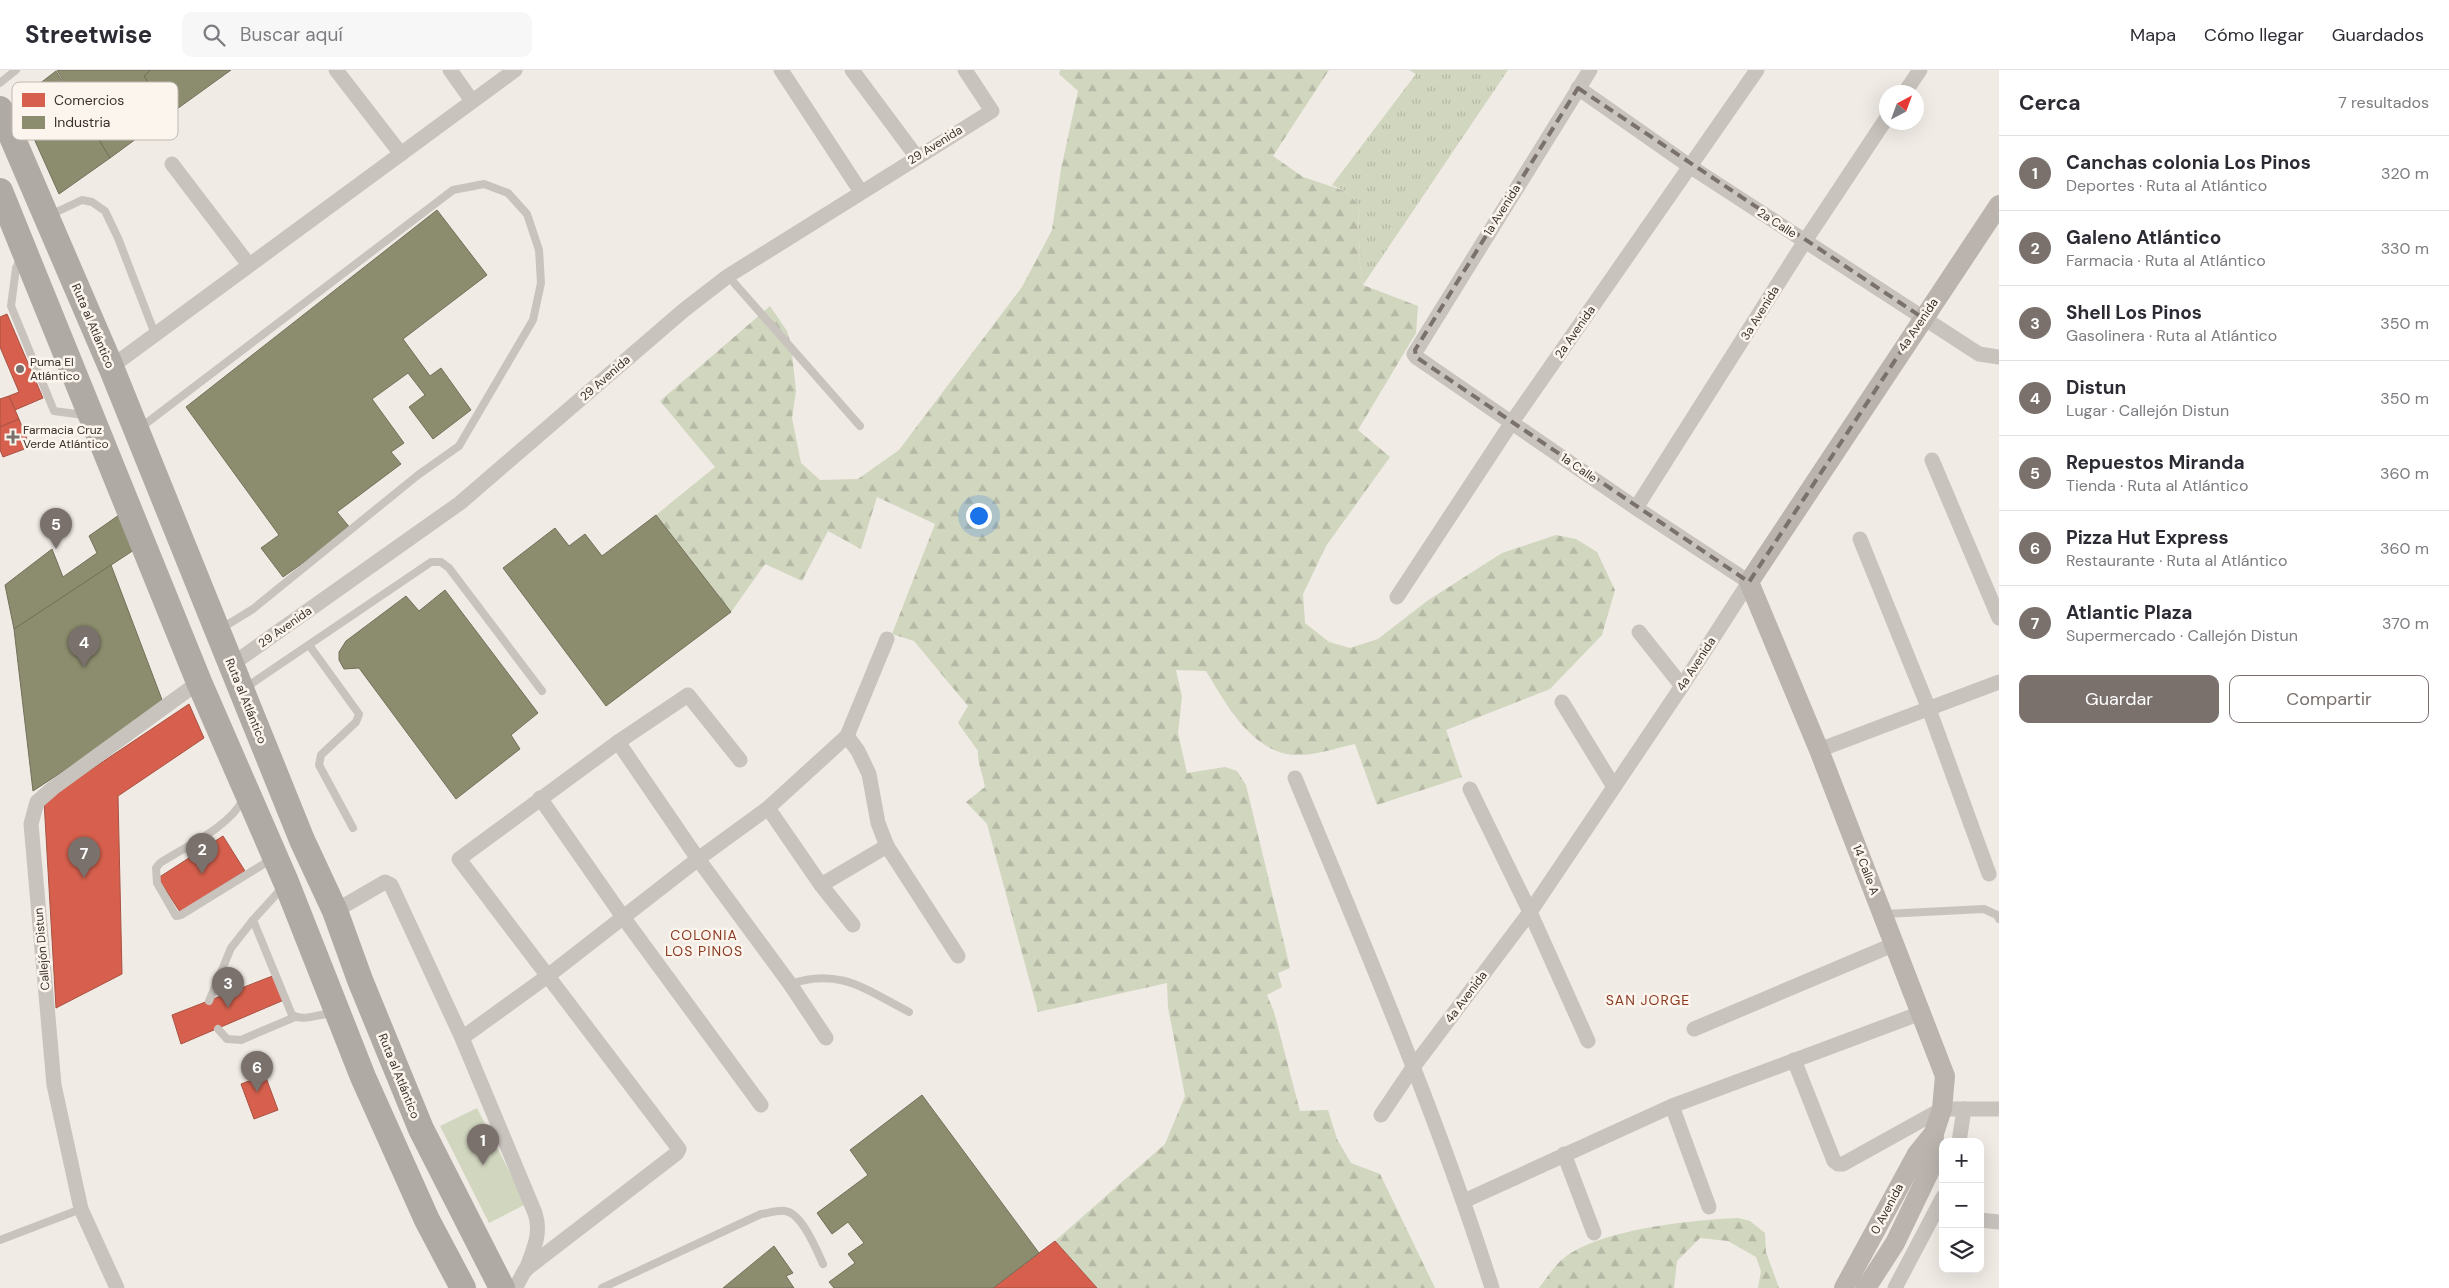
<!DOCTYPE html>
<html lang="es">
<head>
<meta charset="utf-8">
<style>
  :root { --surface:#fff; --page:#f7f7f7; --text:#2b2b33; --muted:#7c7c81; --line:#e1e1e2; --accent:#7a716c }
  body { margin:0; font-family:"DM Sans",sans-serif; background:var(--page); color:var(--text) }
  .controls { position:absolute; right:15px; bottom:15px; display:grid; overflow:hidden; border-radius:10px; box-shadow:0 5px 20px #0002 }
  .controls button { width:45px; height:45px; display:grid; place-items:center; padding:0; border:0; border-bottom:1px solid var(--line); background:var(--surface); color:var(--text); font:25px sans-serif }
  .compass { position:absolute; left:1879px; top:15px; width:45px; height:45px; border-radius:50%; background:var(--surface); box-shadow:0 5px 20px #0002; rotate:41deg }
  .you { position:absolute; left:978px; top:445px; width:18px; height:18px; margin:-12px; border:4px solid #fff; border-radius:50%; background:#1a73e8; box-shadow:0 0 0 8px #1a73e833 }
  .badge { display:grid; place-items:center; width:32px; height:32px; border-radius:50%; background:var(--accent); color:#fff; font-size:16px; font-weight:700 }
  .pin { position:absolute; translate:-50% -41px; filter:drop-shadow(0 1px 2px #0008) }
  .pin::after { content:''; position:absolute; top:26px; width:18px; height:15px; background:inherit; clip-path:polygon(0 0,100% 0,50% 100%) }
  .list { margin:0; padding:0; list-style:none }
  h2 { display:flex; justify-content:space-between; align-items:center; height:65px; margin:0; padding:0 20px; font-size:21px }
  h2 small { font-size:16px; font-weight:400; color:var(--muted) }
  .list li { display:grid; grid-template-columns:32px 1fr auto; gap:15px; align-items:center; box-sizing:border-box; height:75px; padding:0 20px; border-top:1px solid var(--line) }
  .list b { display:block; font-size:19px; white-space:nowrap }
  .list p { margin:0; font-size:16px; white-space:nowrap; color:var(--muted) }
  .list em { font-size:16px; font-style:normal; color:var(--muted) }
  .actions { display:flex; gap:10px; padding:15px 20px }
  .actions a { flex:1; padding:11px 0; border:1px solid var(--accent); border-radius:10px; text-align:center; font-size:18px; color:var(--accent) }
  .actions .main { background:var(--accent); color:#fff }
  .icon { flex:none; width:28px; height:28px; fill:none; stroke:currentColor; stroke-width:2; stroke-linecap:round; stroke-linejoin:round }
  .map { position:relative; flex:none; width:1999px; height:1218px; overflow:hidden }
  header { display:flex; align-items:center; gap:30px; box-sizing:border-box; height:70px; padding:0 25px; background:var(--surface); border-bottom:1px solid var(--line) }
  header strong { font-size:24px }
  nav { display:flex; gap:28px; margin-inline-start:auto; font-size:18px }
  .search { width:350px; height:45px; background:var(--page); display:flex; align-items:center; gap:12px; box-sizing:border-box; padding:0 18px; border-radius:10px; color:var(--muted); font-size:19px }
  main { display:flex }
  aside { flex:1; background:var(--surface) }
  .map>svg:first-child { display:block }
  .grass { fill:url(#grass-tufts) }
  .forest { fill:url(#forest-firs) }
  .pitch { fill:#d1d6bf }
  .shops { fill:#d6604d; stroke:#a85243 }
  .industry { fill:#8c8c6e; stroke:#74705a }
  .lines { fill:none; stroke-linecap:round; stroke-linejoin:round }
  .lane { stroke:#c9c3be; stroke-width:8 }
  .street { stroke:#c9c3be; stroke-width:15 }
  .secondary { stroke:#bab3ae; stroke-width:20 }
  .highway { stroke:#afaaa4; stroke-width:26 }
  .marked { fill:none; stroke:#7a716c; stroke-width:4; stroke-dasharray:10 6; stroke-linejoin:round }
  .poi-dot { fill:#7a716c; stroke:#fbf5ee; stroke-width:2 }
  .labels { text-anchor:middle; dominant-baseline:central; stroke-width:5; stroke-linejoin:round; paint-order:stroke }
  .street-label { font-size:12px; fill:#3b302b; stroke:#fbf5ee }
  .poi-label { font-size:12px; fill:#3b302b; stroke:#fbf5ee; text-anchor:start }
  .neighbourhood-label { font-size:14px; letter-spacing:1px; fill:#8c3b22; stroke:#fbf5ee }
  .key { fill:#fbf5ee; stroke:#c1bab4; stroke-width:1 }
  .key-label { font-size:14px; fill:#3b302b }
</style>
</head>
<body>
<header>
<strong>Streetwise</strong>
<div class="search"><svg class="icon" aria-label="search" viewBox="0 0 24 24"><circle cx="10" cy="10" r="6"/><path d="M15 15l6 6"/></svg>Buscar aquí</div>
<nav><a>Mapa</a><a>Cómo llegar</a><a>Guardados</a></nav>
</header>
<main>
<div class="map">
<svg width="1999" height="1218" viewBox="0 0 1999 1218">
  <defs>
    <pattern id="grass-tufts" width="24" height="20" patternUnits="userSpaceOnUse" patternTransform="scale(1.25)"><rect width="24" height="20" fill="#d1d6bf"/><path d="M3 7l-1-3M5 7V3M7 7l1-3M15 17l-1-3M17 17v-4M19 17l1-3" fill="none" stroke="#b4b8a4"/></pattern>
    <pattern id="forest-firs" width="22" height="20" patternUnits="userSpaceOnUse" patternTransform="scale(1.25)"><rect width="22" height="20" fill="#d1d6bf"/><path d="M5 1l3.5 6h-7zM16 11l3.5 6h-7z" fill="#b4b8a4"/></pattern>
  </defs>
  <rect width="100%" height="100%" fill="#f0ebe5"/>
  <polygon class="grass" points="1409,0 1508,0 1363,215 1360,194 1358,134 1345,121 1332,115 1416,4"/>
  <g class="forest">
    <path d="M1060,0H1329L1273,86L1303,107L1345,121L1358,134L1360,194L1363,215L1418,236L1416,263L1358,360L1390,387L1326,476L1303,524L1305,553L1329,572L1350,578L1378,569L1427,531L1502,483L1556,465L1576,469L1597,482L1615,520L1602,565L1550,619L1446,660L1462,707L1377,735L1355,674C1336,678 1314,686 1294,685C1252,682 1226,634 1206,601L1176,600L1182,627L1178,663L1187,703L1225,697L1237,701L1246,715L1290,898L1278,903L1282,917L1267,925L1274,942L1300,1041L1328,1040L1337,1069L1351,1093L1380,1104L1435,1218H1097L1055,1171L1165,1074L1185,1026L1168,937L1167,913L1038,942L987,754L966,732L985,717C983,704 977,693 978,681L958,653L968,636L914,571L892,564L935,454L877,427L861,479L828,461L802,511L765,494L731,542L656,445L715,397L660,331L770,236L787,261L791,274L796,321L792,348L801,393L820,410L858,409L899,380L1022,217L1052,160L1061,99L1078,21L1059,4Z"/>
    <path d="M1738,1148L1750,1151L1765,1163L1766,1182L1779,1218H1758L1761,1201L1756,1187L1728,1171L1700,1168L1677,1191L1674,1218H1539C1547,1208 1554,1196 1564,1188C1601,1159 1691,1150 1738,1148Z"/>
  </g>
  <polygon class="pitch" points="477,1038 526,1134 489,1153 440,1056"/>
  <g class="shops">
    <polygon points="7,244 43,328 15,340 9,326 19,322 0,277 0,247"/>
    <polygon points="9,326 19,349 0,357 0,329"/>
    <polygon points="19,349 30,377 3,387 0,380 0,357"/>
    <polygon points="189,634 204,668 118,726 122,904 56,938 44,731"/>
    <polygon points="223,766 245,801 180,842 158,808"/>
    <polygon points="275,905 284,930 181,974 172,945"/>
    <polygon points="265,1005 278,1040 254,1049 241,1014"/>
    <polygon points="1055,1171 1097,1218 993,1218 1039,1183"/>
  </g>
  <g class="industry">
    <polygon points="57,0 151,0 144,6 170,44 110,88"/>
    <polygon points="151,0 231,0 170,44 144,6"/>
    <polygon points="56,1 110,88 59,124 17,31"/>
    <polygon points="437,140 487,205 403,269 430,306 441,298 471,340 433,369 409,337 425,325 408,303 372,329 404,373 391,382 401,394 337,442 351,459 283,507 261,478 279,465 186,337"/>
    <polygon points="119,445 134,480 14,559 5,515 52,479 63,507 97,483 89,466"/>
    <polygon points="656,445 731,542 606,636 503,498 555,458 569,476 585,464 602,486"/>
    <polygon points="111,495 164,635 33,721 14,559"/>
    <polygon points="445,520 538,643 511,665 520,679 456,729 359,598 344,599 339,590 339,582 346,571 406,526 419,541"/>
    <polygon points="922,1025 1039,1183 993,1218 834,1218 829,1212 855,1193 848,1184 864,1173 848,1152 832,1164 817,1143 868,1105 850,1080"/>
    <polygon points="774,1176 793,1203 786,1206 794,1218 723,1218"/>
  </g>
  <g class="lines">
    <g class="lane">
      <polyline points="0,13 16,0"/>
      <polyline points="50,145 82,130 92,132 105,141 118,168 155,264"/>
      <polyline points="21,188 16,198 11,236 54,341 84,345"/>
      <polyline points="728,206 860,356"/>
      <polyline points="140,358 453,120 484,114 508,123 527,144 539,180 541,213 533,250 459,376 418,405 253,539 222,558"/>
      <polyline points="309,575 359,644 356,652 321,685 319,695 353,758"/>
      <polyline points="245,618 431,492 441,492 449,498 542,621"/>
      <path d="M243,729C231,756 185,777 160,793L156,798L157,813L176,846L181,845L267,792L271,793"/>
      <path d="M282,818L253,850L292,945C304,952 319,943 332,944"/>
      <polyline points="1885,844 1984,839 1997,845 1999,849"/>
      <path d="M790,914C840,897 866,920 909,942"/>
      <polyline points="209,931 231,878 253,850"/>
      <polyline points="218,959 227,969 241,970 295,947"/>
      <polyline points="0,1170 81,1139"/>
      <path d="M602,1218L761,1144C769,1143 777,1140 785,1141C802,1143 817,1181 823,1194"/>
    </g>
    <g class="street">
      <polyline points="336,0 401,84"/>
      <polyline points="450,0 472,31"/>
      <polyline points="781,0 861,122"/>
      <polyline points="852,0 916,86"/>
      <polyline points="1578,18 1691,97 1979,284 1999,287"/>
      <polyline points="1905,22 1920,0"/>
      <polyline points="172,94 249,195"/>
      <polyline points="111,297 515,0"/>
      <polyline points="1932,390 1999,548"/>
      <polyline points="1636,438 1805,171 1886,49"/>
      <polyline points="1860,469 1929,639 1989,804"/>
      <polyline points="1397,527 1512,352 1757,0"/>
      <polyline points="1639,562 1682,616"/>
      <polyline points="231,595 460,433 684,240 728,206 992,41 965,0"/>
      <polyline points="1562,632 1614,717"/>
      <polyline points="847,666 858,681 869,704 878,753 887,776 958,886"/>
      <polyline points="618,672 698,789 790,914 826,968"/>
      <polyline points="1819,680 1999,612"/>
      <path d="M1295,708C1365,877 1437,1044 1492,1218"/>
      <polyline points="1470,719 1530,842 1588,971"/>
      <polyline points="540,728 623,847 761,1035"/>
      <polyline points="768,738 821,815 853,855"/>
      <polyline points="821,815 887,776"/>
      <path d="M335,841L385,812L391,815L462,968L535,1143C542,1164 533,1180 526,1200"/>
      <polyline points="1694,959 1895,874"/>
      <polyline points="462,968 549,905 698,789 768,738 847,666 887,569"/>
      <polyline points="1794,990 1834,1091 1838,1094 1843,1094 1942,1039 1999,1039"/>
      <polyline points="1672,1036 1709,1137"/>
      <polyline points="1381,1045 1414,996 1530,842 1682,616 1749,512 1636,438 1416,287 1414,284 1590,0"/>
      <polyline points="1959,1072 1964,1039"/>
      <polyline points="1564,1084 1594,1163"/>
      <polyline points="1464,1131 1672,1036 1921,943"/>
      <polyline points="1980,1150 1999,1152"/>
      <polyline points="518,1213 525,1200 677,1083 679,1079 459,789 618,672 688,625 740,690"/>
      <polyline points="117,1218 81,1139 54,1015 31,754 37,732 53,718 199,612"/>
      <polyline points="1895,1218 1943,1127"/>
    </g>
    <g class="secondary">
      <polyline points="1844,1218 1917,1084 1934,1063"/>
      <polyline points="1866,1218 1895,1173 1933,1094 1934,1063 1942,1039 1945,1006 1819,680 1749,512 1999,135"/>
    </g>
    <g class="highway">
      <polyline points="0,39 111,297 302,770 335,841 360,910 421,1059 502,1218"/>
      <polyline points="0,121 199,612 286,812 363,1007 427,1150 463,1218"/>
    </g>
  </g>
  <path class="marked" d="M1578,18L1923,248L1749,512L1416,287L1415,280Z"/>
  <g class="poi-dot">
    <circle cx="20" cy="299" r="5"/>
    <path d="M10.5 359.5h5v5h5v5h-5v5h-5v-5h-5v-5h5z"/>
  </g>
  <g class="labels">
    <g class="street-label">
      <text transform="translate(935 75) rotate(-32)">29 Avenida</text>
      <text transform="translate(1502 140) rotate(-58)">1a Avenida</text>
      <text transform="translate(1777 153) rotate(33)">2a Calle</text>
      <text transform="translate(1760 243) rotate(-58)">3a Avenida</text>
      <text transform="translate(1918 255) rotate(-56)">4a Avenida</text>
      <text transform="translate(93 256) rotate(67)">Ruta al Atlántico</text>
      <text transform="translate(1575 262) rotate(-55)">2a Avenida</text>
      <text transform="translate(605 308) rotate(-41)">29 Avenida</text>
      <text transform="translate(1579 398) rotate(35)">1a Calle</text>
      <text transform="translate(285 557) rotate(-35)">29 Avenida</text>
      <text transform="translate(1696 594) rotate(-57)">4a Avenida</text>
      <text transform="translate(246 631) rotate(68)">Ruta al Atlántico</text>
      <text transform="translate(1866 800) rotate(69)">14 Calle A</text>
      <text transform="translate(42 879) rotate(-95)">Callejón Distun</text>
      <text transform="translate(1466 927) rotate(-53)">4a Avenida</text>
      <text transform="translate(399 1006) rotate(68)">Ruta al Atlántico</text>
      <text transform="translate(1887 1139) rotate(-62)">0 Avenida</text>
    </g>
    <g class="poi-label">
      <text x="30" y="292">Puma El<tspan x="30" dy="14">Atlántico</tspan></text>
      <text x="23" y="360">Farmacia Cruz<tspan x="23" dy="14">Verde Atlántico</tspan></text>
    </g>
    <g class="neighbourhood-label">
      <text x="704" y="865">COLONIA<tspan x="704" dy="16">LOS PINOS</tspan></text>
      <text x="1648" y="930">SAN JORGE</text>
    </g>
  </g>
  <rect x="12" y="12" width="166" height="58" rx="8" class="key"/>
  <rect x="22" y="23" width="23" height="14" fill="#d6604d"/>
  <rect x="22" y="46" width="23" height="13" fill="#8c8c6e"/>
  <g class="key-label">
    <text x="54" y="35">Comercios</text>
    <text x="54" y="57">Industria</text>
  </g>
</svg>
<div class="controls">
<button>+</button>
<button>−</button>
<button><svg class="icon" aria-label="layers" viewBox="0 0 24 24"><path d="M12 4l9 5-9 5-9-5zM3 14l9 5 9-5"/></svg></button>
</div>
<svg class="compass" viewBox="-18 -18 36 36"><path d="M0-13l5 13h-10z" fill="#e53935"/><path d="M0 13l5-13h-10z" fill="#7c7c81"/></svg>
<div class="you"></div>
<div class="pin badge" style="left:483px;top:1095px">1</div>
<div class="pin badge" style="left:202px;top:804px">2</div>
<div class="pin badge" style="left:228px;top:938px">3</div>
<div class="pin badge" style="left:84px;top:597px">4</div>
<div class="pin badge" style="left:56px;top:479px">5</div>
<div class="pin badge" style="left:257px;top:1022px">6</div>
<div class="pin badge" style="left:84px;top:808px">7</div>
</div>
<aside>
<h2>Cerca<small>7 resultados</small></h2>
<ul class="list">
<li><span class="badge">1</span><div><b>Canchas colonia Los Pinos</b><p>Deportes · Ruta al Atlántico</p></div><em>320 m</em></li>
<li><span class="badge">2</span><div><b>Galeno Atlántico</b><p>Farmacia · Ruta al Atlántico</p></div><em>330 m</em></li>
<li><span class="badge">3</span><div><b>Shell Los Pinos</b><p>Gasolinera · Ruta al Atlántico</p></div><em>350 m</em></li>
<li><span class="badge">4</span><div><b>Distun</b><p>Lugar · Callejón Distun</p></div><em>350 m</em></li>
<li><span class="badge">5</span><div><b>Repuestos Miranda</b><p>Tienda · Ruta al Atlántico</p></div><em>360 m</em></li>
<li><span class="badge">6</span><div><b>Pizza Hut Express</b><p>Restaurante · Ruta al Atlántico</p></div><em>360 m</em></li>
<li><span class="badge">7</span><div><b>Atlantic Plaza</b><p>Supermercado · Callejón Distun</p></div><em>370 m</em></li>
</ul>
<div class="actions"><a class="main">Guardar</a><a>Compartir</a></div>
</aside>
</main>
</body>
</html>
